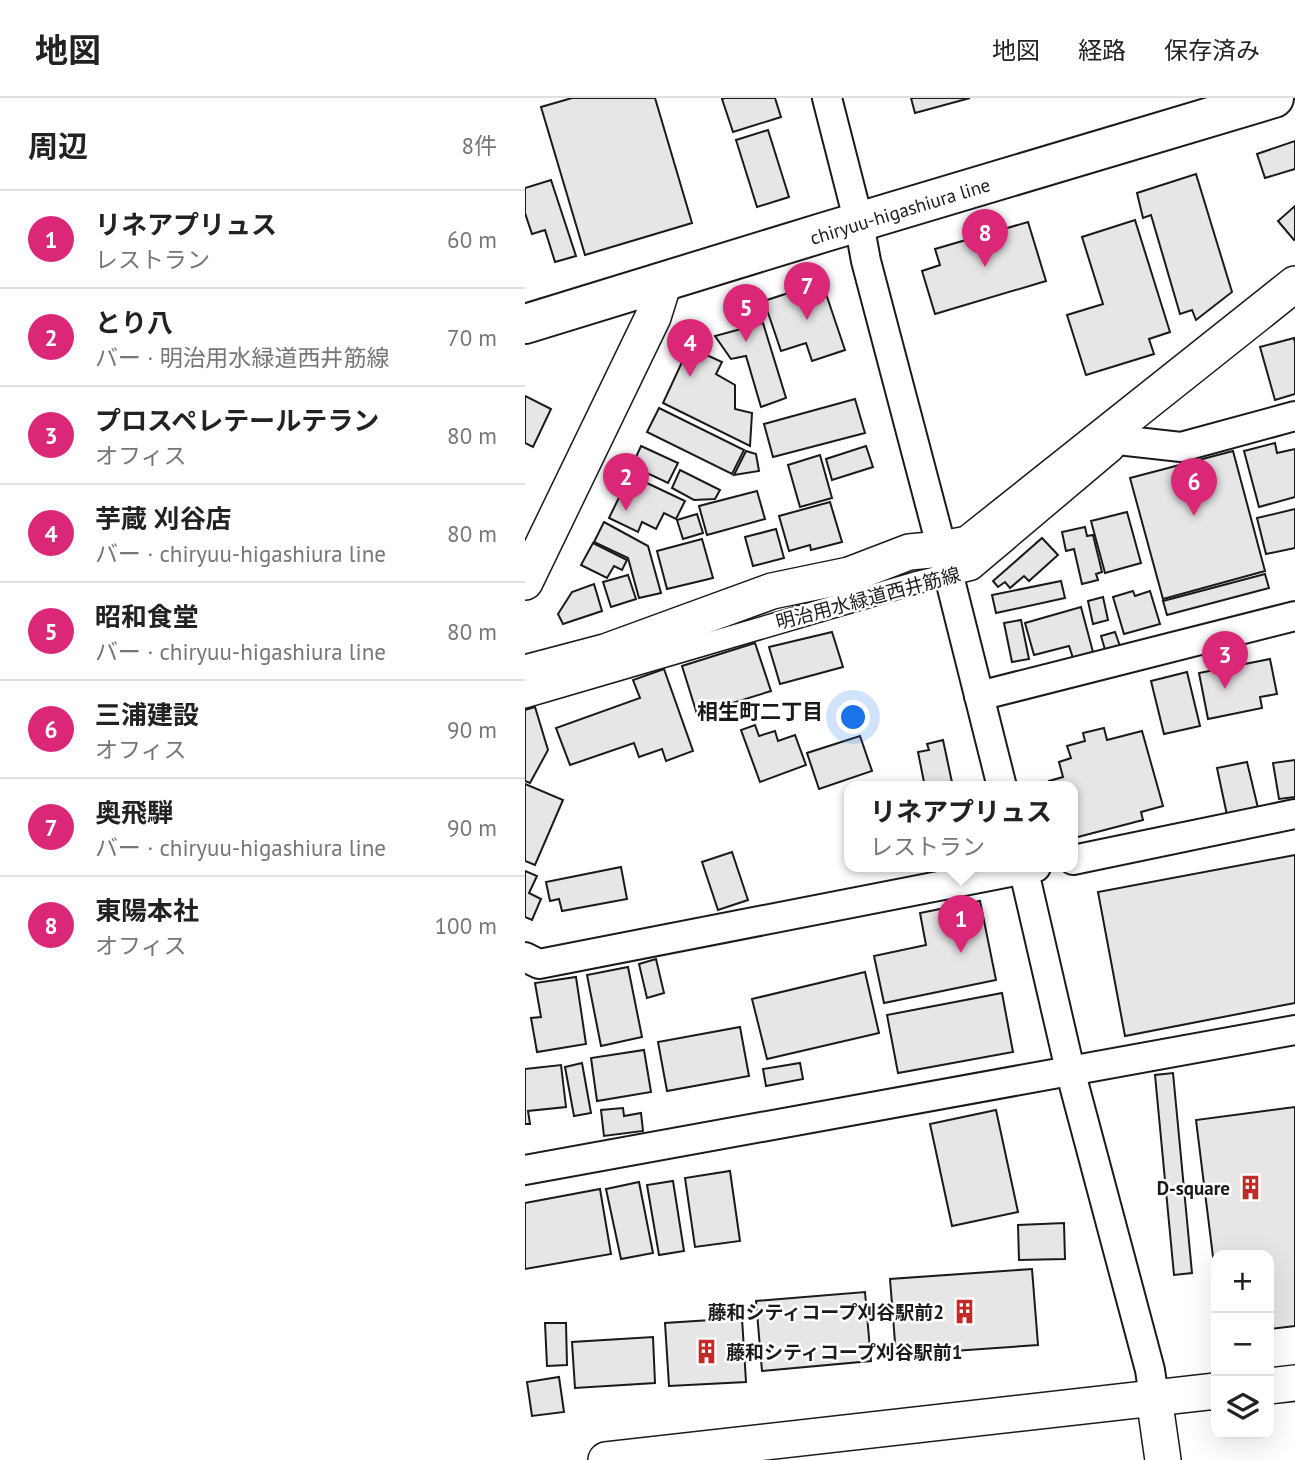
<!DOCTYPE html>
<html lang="ja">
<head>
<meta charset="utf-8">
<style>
  :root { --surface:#fff; --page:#f6f6f6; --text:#222; --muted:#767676; --line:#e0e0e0; --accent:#db2777 }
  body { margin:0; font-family:"PT Sans","Noto Sans JP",sans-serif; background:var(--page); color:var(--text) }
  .controls { position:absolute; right:21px; bottom:21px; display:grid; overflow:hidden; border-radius:14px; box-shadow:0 7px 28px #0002 }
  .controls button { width:63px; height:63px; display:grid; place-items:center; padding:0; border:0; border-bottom:2px solid var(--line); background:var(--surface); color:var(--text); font:35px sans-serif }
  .you { position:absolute; left:329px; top:620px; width:24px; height:24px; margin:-18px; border:5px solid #fff; border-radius:50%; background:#1a73e8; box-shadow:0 0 0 10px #1a73e833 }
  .badge { display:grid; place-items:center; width:46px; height:46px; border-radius:50%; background:var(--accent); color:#fff; font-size:23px; font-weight:700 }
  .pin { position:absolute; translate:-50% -58px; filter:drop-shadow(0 2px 4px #0008) }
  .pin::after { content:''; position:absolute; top:37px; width:24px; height:21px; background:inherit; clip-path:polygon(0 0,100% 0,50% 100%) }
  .popup { position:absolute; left:319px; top:683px; width:234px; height:91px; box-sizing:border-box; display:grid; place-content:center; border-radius:14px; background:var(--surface); filter:drop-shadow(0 2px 5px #0005); font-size:23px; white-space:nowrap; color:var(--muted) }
  .popup b { font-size:26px; color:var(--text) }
  .popup::after { content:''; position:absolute; left:50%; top:100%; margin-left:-14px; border:14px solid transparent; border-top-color:var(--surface) }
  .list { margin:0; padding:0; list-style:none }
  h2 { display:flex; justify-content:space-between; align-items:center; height:91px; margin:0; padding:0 28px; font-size:30px }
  h2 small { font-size:23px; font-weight:400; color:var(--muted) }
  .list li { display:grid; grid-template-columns:46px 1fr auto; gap:21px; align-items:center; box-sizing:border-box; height:98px; padding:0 28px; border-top:2px solid var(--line) }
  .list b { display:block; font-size:26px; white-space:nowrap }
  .list p { margin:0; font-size:23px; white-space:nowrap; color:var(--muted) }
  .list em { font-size:23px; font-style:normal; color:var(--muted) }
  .icon { flex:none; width:38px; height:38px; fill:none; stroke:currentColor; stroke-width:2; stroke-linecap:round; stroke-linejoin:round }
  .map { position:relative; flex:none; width:770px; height:1362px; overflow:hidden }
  header { display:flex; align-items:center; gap:42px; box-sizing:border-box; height:98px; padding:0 35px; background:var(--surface); border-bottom:2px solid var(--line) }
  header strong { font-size:33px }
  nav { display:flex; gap:38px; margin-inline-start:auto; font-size:24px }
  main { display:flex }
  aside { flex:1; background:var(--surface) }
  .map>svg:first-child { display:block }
  .building { fill:#e6e6e6; stroke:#1a1a1a; stroke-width:2 }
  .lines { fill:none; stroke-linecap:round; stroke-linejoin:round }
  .pedestrian-casing { stroke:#1a1a1a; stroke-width:24 }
  .minor-casing { stroke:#1a1a1a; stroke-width:32 }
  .tertiary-casing { stroke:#1a1a1a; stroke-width:38 }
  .primary-casing { stroke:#1a1a1a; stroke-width:42 }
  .pedestrian { stroke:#fff; stroke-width:21 }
  .minor { stroke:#fff; stroke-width:28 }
  .tertiary { stroke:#fff; stroke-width:35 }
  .primary { stroke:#fff; stroke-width:38 }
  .labels { text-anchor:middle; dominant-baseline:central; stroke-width:5; stroke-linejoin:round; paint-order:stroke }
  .street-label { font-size:19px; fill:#1a1a1a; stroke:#fff }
  .poi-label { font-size:19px; font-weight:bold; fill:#1a1a1a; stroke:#fff; text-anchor:end }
  .neighbourhood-label { font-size:21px; font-weight:bold; fill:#1a1a1a; stroke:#fff }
</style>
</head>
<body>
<header>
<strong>地図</strong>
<nav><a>地図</a><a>経路</a><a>保存済み</a></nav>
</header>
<main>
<aside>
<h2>周辺<small>8件</small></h2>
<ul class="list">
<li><span class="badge">1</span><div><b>リネアプリュス</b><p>レストラン</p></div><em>60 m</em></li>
<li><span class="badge">2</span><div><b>とり八</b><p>バー · 明治用水緑道西井筋線</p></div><em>70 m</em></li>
<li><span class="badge">3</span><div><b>プロスペレテールテラン</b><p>オフィス</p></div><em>80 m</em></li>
<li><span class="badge">4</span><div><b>芋蔵 刈谷店</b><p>バー · chiryuu-higashiura line</p></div><em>80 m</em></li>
<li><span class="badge">5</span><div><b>昭和食堂</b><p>バー · chiryuu-higashiura line</p></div><em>80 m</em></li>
<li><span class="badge">6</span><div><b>三浦建設</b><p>オフィス</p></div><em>90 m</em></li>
<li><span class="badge">7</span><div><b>奥飛騨</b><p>バー · chiryuu-higashiura line</p></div><em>90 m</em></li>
<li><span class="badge">8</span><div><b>東陽本社</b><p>オフィス</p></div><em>100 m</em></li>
</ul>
</aside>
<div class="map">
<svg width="770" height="1362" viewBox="0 0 770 1362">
  <rect width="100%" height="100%" fill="#fff"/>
  <g class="building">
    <polygon points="47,0 130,0 167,125 60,157 16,9"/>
    <polygon points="200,0 250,0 256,19 208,34 197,1"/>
    <polygon points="386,0 445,0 390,15"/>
    <polygon points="243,32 264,99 232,109 211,42"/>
    <polygon points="770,43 770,71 740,80 732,56"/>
    <polygon points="671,76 707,194 671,222 667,212 655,216 626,117 618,120 612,95"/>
    <polygon points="26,82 51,158 30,164 20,132 7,136 0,115 0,90"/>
    <polygon points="770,108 770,141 769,142 753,123"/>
    <polygon points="610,122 645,234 624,241 629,256 561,277 542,217 578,206 557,139"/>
    <polygon points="503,124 521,183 410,216 397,173 415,167 410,151"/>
    <polygon points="297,184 320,252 287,263 281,245 256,253 239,203"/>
    <polygon points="238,225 261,300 236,309 221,258 206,261 190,238"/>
    <polygon points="769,240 770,245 770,296 750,302 735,249"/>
    <polygon points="164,249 197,264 191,276 210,287 210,311 227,315 225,348 138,305"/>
    <polygon points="0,298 26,311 8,349 0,345"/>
    <polygon points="330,301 340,335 248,359 239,326"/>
    <polygon points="134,310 219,352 207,376 122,334"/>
    <polygon points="750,345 752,355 770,351 770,399 734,409 719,353"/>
    <polygon points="116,348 153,365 143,385 107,368"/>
    <polygon points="341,348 348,369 307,382 301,361"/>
    <polygon points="221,353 231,356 234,373 209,377"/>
    <polygon points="708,353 740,473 638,501 605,380"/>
    <polygon points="295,357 307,400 275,409 263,367"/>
    <polygon points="155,372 195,392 190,401 169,402 147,390"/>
    <polygon points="105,377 160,403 151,421 139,415 131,431 117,424 113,434 84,420"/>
    <polygon points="232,393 240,421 182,437 174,408"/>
    <polygon points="305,404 317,444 286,452 285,447 264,453 254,418"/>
    <polygon points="770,411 770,450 741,456 732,420"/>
    <polygon points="602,414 616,465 580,475 566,423"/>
    <polygon points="172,416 178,435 158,441 152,422"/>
    <polygon points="79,424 123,448 136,495 114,500 103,460 69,444"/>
    <polygon points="560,429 562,438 568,437 577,474 571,476 573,482 557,486 549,451 541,453 537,434"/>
    <polygon points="251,431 259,460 228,468 220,439"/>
    <polygon points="517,440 533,457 504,483 499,478 485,490 480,484 473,489 468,483"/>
    <polygon points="177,441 188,480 142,491 132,453"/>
    <polygon points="68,445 102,462 97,472 89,468 82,480 56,467"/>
    <polygon points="740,476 744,490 642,517 638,503"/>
    <polygon points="103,477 111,501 86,509 78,484"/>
    <polygon points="536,483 540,500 471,515 467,497"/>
    <polygon points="69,486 77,513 38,526 33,516 47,494"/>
    <polygon points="608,493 610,498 625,493 635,526 599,536 588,499"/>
    <polygon points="578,499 583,522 568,526 563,503"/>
    <polygon points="556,509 568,554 548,560 544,548 509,557 500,525"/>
    <polygon points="496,522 504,561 487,564 479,525"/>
    <polygon points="307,534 318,569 255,586 244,549"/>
    <polygon points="590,534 596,551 581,555 576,538"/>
    <polygon points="230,545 246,593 172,616 157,568"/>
    <polygon points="745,561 752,596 735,599 737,610 683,621 674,575"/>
    <polygon points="139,571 168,653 141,663 137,651 114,659 109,645 45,667 31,630 115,600 108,582"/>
    <polygon points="662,574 675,628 639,636 626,583"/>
    <polygon points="10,609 23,652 5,685 0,683 0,612"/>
    <polygon points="230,627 234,638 250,633 253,643 270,637 281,667 235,684 216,632"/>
    <polygon points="579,630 582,642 617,633 638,708 616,714 618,722 549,740 548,735 548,689 526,689 524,683 538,679 534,664 546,660 542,648 560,643 558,635"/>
    <polygon points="335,638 347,673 294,691 282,655"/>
    <polygon points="418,642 428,689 400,689 393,654 404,652 402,646"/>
    <polygon points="770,662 770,699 754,701 748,665"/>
    <polygon points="722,664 733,710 702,717 692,670"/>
    <polygon points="0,686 38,702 10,767 0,763"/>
    <polygon points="207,754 223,802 193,812 177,764"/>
    <polygon points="770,757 770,905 600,938 573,794"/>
    <polygon points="96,769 102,801 37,813 34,801 25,803 21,784"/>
    <polygon points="0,773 12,778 4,795 16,801 7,822 0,819"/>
    <polygon points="455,803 471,882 359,905 349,858 401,847 395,815"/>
    <polygon points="131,861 139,895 122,900 114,866"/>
    <polygon points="103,869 117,939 76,948 62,877"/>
    <polygon points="340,874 354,935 242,961 227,901"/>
    <polygon points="51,879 61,946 12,954 6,920 16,919 10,885"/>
    <polygon points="477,895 488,954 373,975 362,917"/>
    <polygon points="215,929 224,978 142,993 133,944"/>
    <polygon points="119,952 126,994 72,1003 66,960"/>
    <polygon points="57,965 66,1015 49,1018 40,969"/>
    <polygon points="275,965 278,981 241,988 238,971"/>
    <polygon points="36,967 41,1009 3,1013 5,1026 0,1026 0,971"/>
    <polygon points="648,975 667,1175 649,1177 630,977"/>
    <polygon points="770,1009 770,1228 744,1231 744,1157 691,1157 691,1183 671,1022"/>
    <polygon points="98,1010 99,1018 116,1015 118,1033 79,1038 76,1012"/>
    <polygon points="471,1012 493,1114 427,1128 405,1026"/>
    <polygon points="205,1073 215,1143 170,1149 160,1080"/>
    <polygon points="148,1083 159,1153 134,1157 122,1087"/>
    <polygon points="114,1084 128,1155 96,1161 81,1091"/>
    <polygon points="75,1091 86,1156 0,1171 0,1105"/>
    <polygon points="539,1125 540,1161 494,1162 493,1127"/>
    <polygon points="507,1171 513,1247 371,1257 365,1181"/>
    <polygon points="340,1194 346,1263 237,1273 231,1203"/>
    <polygon points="217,1220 221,1284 144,1288 140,1225"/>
    <polygon points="20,1225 41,1225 42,1267 22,1268"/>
    <polygon points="128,1239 130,1285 50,1290 47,1244"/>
    <polygon points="34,1279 39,1314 7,1318 2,1284"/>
  </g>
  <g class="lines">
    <defs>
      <polyline id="pedestrian" points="0,599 390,485 447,471 588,352"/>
      <g id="minor">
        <polyline points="302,0 334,125 341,163 424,478 477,689"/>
        <polyline points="575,340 656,349 770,318"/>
        <polyline points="454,598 770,518"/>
        <polyline points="548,762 770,716"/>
        <polyline points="498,769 545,972 625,1272 629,1299"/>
        <polyline points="0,859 14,866 511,769"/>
        <polyline points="0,1072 770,932"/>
      </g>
      <g id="tertiary">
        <polyline points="0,484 128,219 139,184"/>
        <polyline points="0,575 80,554 247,493 324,477 384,454 417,451 443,446 770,186"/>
        <polyline points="744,1288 770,1285"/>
        <polyline points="629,1299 638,1362"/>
        <polyline points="81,1362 691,1293"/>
      </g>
      <polyline id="primary" points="0,226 300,134 749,0"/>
    </defs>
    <use href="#pedestrian" class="pedestrian-casing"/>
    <use href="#minor" class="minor-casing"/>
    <use href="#tertiary" class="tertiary-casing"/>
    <use href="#primary" class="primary-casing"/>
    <use href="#pedestrian" class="pedestrian"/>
    <use href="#minor" class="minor"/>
    <use href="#tertiary" class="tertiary"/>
    <use href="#primary" class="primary"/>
  </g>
  <defs>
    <symbol id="building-bare" viewBox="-9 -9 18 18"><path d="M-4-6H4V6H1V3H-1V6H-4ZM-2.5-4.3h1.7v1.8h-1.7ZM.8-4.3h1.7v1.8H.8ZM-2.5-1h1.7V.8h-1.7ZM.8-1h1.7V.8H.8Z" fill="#c62828" stroke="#fff" stroke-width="2.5" paint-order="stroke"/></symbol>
  </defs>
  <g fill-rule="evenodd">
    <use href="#building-bare" x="708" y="1072" width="35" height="35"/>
    <use href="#building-bare" x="422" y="1196" width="35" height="35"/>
    <use href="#building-bare" x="164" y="1236" width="35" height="35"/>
  </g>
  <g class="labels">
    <g class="street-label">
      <text transform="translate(375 113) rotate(-17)">chiryuu-higashiura line</text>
      <text transform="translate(343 500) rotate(-15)">明治用水緑道西井筋線</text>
    </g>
    <g class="poi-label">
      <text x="705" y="1090">D-square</text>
      <text x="419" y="1214">藤和シティコープ刈谷駅前2</text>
      <text x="201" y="1254" text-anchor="start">藤和シティコープ刈谷駅前1</text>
    </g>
    <g class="neighbourhood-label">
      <text x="235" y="613">相生町二丁目</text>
    </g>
  </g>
</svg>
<div class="controls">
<button>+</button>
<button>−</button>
<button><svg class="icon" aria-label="layers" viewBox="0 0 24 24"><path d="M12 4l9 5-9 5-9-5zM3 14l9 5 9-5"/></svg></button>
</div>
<div class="you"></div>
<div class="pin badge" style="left:436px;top:855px">1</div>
<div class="popup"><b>リネアプリュス</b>レストラン</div>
<div class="pin badge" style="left:101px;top:413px">2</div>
<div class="pin badge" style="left:700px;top:591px">3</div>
<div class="pin badge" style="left:165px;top:279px">4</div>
<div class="pin badge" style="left:221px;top:244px">5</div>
<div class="pin badge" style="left:669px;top:418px">6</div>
<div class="pin badge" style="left:282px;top:222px">7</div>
<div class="pin badge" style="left:460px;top:169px">8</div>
</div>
</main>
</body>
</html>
